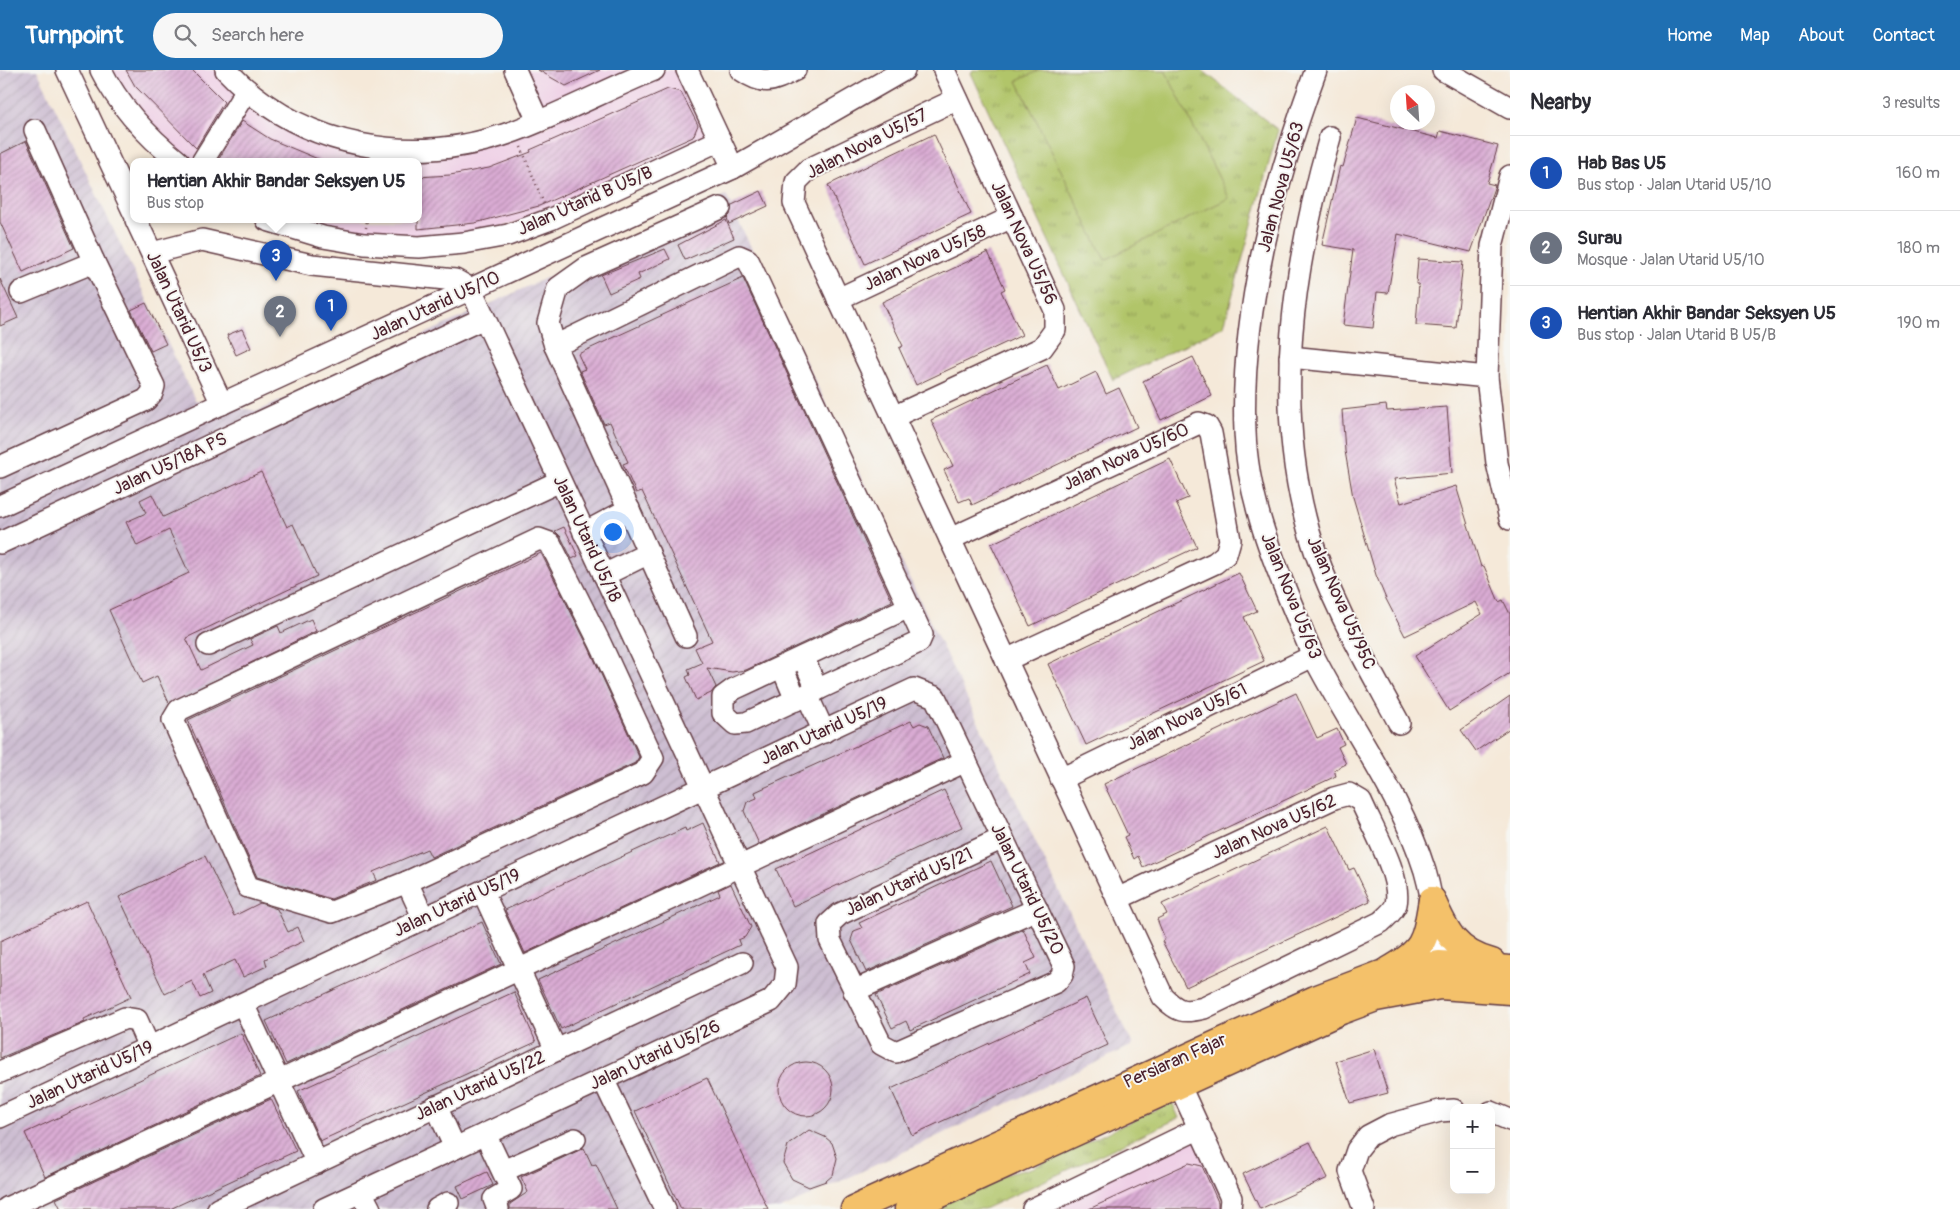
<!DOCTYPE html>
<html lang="en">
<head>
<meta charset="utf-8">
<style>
  :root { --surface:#fff; --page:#f7f7f7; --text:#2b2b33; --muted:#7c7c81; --line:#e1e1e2; --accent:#1f6fb2 }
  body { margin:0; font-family:Pangolin,sans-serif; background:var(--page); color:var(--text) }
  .controls { position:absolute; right:15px; bottom:15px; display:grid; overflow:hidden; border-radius:10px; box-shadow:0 5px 20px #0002 }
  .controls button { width:45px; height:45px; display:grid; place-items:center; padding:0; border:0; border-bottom:1px solid var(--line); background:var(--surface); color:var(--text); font:25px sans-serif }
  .compass { position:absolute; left:1390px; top:15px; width:45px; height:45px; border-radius:50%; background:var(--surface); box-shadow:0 5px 20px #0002; rotate:335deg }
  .you { position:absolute; left:612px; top:461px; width:18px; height:18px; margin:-12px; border:4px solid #fff; border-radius:50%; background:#1a73e8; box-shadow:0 0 0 8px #1a73e833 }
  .badge { display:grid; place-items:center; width:32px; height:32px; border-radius:50%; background:var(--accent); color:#fff; font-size:16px; font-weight:700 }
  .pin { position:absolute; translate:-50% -41px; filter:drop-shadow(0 1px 2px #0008) }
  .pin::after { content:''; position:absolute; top:26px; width:18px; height:15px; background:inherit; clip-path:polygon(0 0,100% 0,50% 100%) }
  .popup { position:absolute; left:130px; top:88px; width:292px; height:65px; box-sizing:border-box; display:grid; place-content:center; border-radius:10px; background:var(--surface); filter:drop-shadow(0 1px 4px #0005); font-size:16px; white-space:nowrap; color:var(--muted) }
  .popup b { font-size:19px; color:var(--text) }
  .popup::after { content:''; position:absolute; left:50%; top:100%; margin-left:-10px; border:10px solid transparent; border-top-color:var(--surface) }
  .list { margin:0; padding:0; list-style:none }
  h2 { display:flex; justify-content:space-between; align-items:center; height:65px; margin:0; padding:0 20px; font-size:21px }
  h2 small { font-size:16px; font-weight:400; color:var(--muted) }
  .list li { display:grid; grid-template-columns:32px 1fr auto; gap:15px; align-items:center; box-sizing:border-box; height:75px; padding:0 20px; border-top:1px solid var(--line) }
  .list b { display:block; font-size:19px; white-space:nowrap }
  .list p { margin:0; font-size:16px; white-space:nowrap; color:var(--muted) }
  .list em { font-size:16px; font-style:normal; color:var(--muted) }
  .icon { flex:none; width:28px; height:28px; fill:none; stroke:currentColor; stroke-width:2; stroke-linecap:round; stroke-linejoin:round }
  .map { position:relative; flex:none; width:1510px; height:1139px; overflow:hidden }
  header { display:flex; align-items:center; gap:30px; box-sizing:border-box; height:70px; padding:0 25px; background:var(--accent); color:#fff }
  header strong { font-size:24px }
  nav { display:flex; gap:28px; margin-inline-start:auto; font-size:18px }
  .search { width:350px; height:45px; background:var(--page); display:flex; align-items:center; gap:12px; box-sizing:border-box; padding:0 18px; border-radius:28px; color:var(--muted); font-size:19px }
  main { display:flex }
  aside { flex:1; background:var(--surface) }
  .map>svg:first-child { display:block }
  .built { fill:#efd0e6 }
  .industrial { fill:url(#industrial-furrows) }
  .grass { fill:url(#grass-tufts); stroke:#7e724a }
  .pitch { fill:#b1c569; stroke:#7e724a }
  .building { fill:url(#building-hatch) }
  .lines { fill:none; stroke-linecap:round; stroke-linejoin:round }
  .minor-casing { stroke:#643d45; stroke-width:24 }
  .major-casing { stroke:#643d45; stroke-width:29 }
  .path { stroke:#643d45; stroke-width:2.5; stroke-dasharray:1 4; stroke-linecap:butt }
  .minor { stroke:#fff; stroke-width:21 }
  .major { stroke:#f4c16a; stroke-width:26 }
  .labels { text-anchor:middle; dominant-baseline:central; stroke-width:4; stroke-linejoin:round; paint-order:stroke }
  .street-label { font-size:18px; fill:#4a1f2b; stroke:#f6f6f2 }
</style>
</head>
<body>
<header>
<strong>Turnpoint</strong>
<div class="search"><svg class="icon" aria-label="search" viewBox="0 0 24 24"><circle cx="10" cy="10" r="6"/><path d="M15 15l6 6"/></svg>Search here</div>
<nav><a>Home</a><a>Map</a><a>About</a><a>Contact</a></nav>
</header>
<main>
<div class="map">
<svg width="1510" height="1139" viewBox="0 0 1510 1139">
  <defs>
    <pattern id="industrial-furrows" width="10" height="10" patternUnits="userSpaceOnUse" patternTransform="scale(1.25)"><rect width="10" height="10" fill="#cdbed2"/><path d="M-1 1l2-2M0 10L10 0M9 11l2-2" fill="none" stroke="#b2a3b4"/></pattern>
    <pattern id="grass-tufts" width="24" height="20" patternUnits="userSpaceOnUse" patternTransform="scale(1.25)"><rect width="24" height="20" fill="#b1c569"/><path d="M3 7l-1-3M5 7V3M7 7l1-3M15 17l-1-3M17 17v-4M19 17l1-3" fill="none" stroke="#929f57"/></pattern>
    <pattern id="building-hatch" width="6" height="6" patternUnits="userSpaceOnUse" patternTransform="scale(1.25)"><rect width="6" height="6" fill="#daacd4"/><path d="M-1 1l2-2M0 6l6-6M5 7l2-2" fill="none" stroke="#b38bac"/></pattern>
  </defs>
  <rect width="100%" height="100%" fill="#f6f6f2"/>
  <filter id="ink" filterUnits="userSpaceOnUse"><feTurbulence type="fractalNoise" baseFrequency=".02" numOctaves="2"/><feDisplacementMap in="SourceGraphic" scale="10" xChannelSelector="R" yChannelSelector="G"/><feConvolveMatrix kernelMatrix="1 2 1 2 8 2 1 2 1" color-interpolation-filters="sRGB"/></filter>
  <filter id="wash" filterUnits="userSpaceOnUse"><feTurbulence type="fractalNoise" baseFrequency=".0096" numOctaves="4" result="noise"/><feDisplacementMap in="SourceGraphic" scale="20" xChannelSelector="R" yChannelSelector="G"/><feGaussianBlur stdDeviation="1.12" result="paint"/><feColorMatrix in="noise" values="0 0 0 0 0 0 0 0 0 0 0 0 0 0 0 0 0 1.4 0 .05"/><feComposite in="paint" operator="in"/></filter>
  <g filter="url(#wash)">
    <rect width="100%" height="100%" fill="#f5e9d9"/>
    <g class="built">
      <polygon points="107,0 215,0 249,35 408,89 549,56 524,0 681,0 712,66 554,142 462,167 368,168 282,150 418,150 418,92 188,92 164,74"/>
      <polygon points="1199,1064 1225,1139 1041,1139"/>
    </g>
    <polygon class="industrial" points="0,0 37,0 195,330 258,341 726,125 1133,975 781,1139 0,1139"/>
    <g class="grass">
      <polygon points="973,0 1202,0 1278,60 1224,256 1113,310 971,3"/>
      <polygon points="1172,1032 1179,1048 984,1139 932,1139 1003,1105 1032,1098"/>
    </g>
    <polygon class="pitch" points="1040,0 1165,0 1229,128 1105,190 1017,11"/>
    <g id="blocks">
      <g class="building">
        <polygon points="126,0 192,0 224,32 196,78 135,16"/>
        <polygon points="538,0 600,0 566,16"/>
        <polygon points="668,19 681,22 698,55 693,67 539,136 475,153 418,159 418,107 450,105 489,98 531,82 530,80"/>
        <polygon points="1357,48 1438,68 1440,61 1498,76 1487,113 1495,115 1471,182 1398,164 1388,223 1377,222 1373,258 1343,255 1353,180 1322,175 1340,96 1343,97"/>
        <polygon points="242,51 270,69 325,92 217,92"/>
        <polygon points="934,64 971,144 865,194 828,115"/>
        <polygon points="26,71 74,178 23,202 0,152 0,84"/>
        <polygon points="761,121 768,136 729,154 727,148 730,145 732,135"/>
        <polygon points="726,150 734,168 685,190 678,175"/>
        <polygon points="665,179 670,189 638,204 640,209 609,223 601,205"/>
        <polygon points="988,182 1005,219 1001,221 1022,265 916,315 899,278 903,276 882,232"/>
        <polygon points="1418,189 1463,192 1456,258 1416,255 1419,214 1416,214"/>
        <polygon points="743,208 892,531 746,600 732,602 707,598 716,617 711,623 696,630 686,607 690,605 688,599 702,593 695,578 712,571 642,421 636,423 623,394 628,392 610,352 604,354 580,301 585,299 578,284"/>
        <polygon points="0,209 18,248 0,256"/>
        <polygon points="146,233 166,274 151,281 131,240"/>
        <polygon points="242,259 251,278 236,285 227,265"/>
        <polygon points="1193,287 1212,326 1161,350 1143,311"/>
        <polygon points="1047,295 1059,320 1096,302 1106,324 1119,318 1137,357 972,435 969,428 959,432 944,400 953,396 931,350"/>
        <polygon points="1386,335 1387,341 1447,337 1452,403 1394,409 1401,433 1456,416 1481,497 1484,496 1499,532 1503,530 1510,544 1510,603 1449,641 1415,586 1482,544 1476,532 1405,566 1386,529 1376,505 1353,427 1345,381 1342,340"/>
        <polygon points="1170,389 1188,428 1176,433 1197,477 1030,556 991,474"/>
        <polygon points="261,402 287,457 293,454 317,506 186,568 201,600 253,575 250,569 278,556 281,563 311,549 316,561 169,633 157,606 142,613 109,540 189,503 169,460 137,476 126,452 146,443 140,430 152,424 163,447"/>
        <polygon points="564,457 578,486 572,489 561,467 555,461"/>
        <polygon points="541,483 589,578 639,687 635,693 431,787 427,779 373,802 377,810 331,829 257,807 188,650"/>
        <polygon points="1239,503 1257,541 1244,547 1264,591 1086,675 1048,594"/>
        <polygon points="1296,623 1317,668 1337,659 1344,674 1338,677 1346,694 1334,700 1336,706 1143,797 1138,786 1134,789 1124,767 1128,765 1104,714"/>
        <polygon points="1510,626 1510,658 1476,681 1461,660"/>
        <polygon points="911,651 914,656 920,653 928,656 943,688 759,774 744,741 747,732 757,728 755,722"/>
        <polygon points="944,720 962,757 793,836 776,799"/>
        <polygon points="703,753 720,792 525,883 505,840 685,758 686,761"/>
        <polygon points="1328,756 1349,800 1354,798 1370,831 1186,917 1162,871 1165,869 1157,849 1167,844 1162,834"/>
        <polygon points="205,786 234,846 260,833 277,839 288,862 298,857 304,871 265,889 267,896 243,907 235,890 203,905 211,923 200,928 192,911 165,924 119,827"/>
        <polygon points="991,791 1012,836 866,902 851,870 854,861 862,858 859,853"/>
        <polygon points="731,814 751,857 745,867 738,870 740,875 561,959 538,910 720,825 718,820"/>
        <polygon points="87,831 131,927 84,949 85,952 0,988 0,871"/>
        <polygon points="482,852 501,894 286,994 266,951"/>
        <polygon points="1023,859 1036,888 1025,893 1030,904 910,960 906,951 892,958 876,925"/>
        <polygon points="514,922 536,972 320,1071 298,1021"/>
        <polygon points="1086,928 1108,975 912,1065 891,1019"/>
        <polygon points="241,963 260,1006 45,1107 25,1063"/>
        <polygon points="1374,979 1388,1023 1350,1033 1336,991"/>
        <circle cx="806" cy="1019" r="27"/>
        <polygon points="707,1008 768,1139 681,1139 635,1041"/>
        <polygon points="271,1029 296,1081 170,1139 61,1139 56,1129"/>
        <polygon points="809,1060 825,1067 832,1073 837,1088 833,1105 826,1111 809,1117 792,1109 783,1093 788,1075"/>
        <polygon points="1310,1072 1328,1108 1260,1139 1243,1104"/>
        <polygon points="584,1078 592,1095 596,1094 617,1139 510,1139 510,1134 528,1122 521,1107"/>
        <polygon points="1189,1093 1202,1096 1218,1132 1218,1139 1089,1139"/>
        <polygon points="487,1102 493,1115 463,1129 457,1116"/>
      </g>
    </g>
  </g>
  <g filter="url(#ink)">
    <use href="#blocks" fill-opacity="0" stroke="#643d45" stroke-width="1"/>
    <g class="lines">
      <defs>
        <g id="minor">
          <polyline points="67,0 134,143"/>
          <path d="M101,0C119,36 148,67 179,92"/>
          <path d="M226,0C302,80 413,98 515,61C563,43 608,19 654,0"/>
          <polyline points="515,0 538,51"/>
          <polyline points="687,0 733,98"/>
          <path d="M741,0C764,16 771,12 795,0"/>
          <path d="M1316,0C1275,111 1240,244 1245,362C1247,423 1270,483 1293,538C1300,554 1306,571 1314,587C1350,658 1401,724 1425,801C1435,836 1438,874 1440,910"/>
          <polyline points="1443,0 1510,38"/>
          <path d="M957,29L809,99L796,112L794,133C916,398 1040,662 1163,927C1178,942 1183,943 1204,938L1381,852C1386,847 1394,841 1396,834C1402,807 1372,757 1361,731L1349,724L1334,728L1117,829"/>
          <path d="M1330,67C1293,196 1272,331 1309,462C1329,530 1366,592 1399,653"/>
          <polyline points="202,92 246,21"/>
          <polyline points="1510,106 1492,176 1487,307 1497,393 1510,449"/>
          <polyline points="136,150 222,334"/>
          <polyline points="267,150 323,167 364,174 419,177 464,173 508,165 551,149 720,70"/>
          <polyline points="152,183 202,170 312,195 455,210 471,219"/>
          <polyline points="21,222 94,192"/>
          <polyline points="838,229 1012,147"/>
          <polyline points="555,276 739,186 748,190 909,537"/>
          <polyline points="1290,287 1487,307"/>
          <polyline points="893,347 1042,278 1055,260 1055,240 944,0"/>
          <polyline points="0,397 146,330 152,323 154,316 94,192 35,60"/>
          <polyline points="0,436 733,98 904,0"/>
          <polyline points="584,463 629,439"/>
          <polygon points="539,469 550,473 600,573 653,688 643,703 407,812 332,842 248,817 173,650 179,640"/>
          <polyline points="950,469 1199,353 1207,356 1211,363 1230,470 1226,484 1215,493 1006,590"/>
          <polyline points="0,473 484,248"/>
          <polyline points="604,505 649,483"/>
          <polygon points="909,537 922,565 919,572 746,653 735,654 723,643 723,627 734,619"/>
          <polyline points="686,566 555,276 548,253 558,218 586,198 720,138"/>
          <polyline points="208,575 560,411"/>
          <polyline points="803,587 817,620"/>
          <polyline points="782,597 796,630"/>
          <polyline points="807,625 824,662"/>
          <polyline points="1061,709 1313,586"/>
          <polyline points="407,812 424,849"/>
          <polyline points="483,822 556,980"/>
          <polyline points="854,921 1037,839"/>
          <polyline points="243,934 317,1093"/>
          <polyline points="1173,1001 1231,1128 1230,1139"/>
          <polyline points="0,1002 125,948 137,950 149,977"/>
          <polyline points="603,1009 665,1139"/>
          <polyline points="436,1036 455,1078"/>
          <polyline points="1491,1042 1510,1050"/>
          <polyline points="0,1047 914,619 935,627 1064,896 1062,905 1056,912 896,982 881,974 830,870 829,854 840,844 1003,768"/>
          <polyline points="485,1064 511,1119 494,1129 498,1139"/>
          <polyline points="503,1101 575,1069"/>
          <polyline points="361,1122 370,1139"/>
          <polyline points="7,1138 966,691"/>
          <polyline points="218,1139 742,893"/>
          <polyline points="324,1139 771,931 785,914 787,897 471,219"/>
          <polyline points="437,1139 448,1133"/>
          <polyline points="1033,1139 1200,1058"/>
          <polyline points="1364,1139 1350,1101 1357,1080 1368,1066 1389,1055 1440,1041 1454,1040"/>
        </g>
        <g id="major">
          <path d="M1432,830C1446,862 1456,883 1492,892"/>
          <path d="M1389,900C1426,879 1425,870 1432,830"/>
          <polyline points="854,1139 1315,929 1381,904 1439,894 1510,899"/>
          <polyline points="908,1139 1341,941 1376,928 1440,916 1510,921"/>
        </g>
      </defs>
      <use href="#minor" class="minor-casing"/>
      <use href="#major" class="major-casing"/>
      <g class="path">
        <polyline points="521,77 544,134"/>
        <polyline points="366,158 367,150"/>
      </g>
      <use href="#minor" class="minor"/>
      <use href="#major" class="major"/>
    </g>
  </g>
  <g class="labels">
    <g class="street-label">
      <text transform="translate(867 74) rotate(-27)">Jalan Nova U5/57</text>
      <text transform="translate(1281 117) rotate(-75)">Jalan Nova U5/63</text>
      <text transform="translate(585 131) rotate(-24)">Jalan Utarid B U5/B</text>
      <text transform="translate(1024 173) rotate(65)">Jalan Nova U5/56</text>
      <text transform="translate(925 188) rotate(-25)">Jalan Nova U5/58</text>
      <text transform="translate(435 236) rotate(-25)">Jalan Utarid U5/10</text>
      <text transform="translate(179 242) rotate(65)">Jalan Utarid U5/3</text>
      <text transform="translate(1126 387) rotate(-25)">Jalan Nova U5/60</text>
      <text transform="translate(170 394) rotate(-25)">Jalan U5/18A PS</text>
      <text transform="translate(587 469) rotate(65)">Jalan Utarid U5/18</text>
      <text transform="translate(1291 526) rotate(68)">Jalan Nova U5/63</text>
      <text transform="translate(1341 533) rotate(66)">Jalan Nova U5/95C</text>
      <text transform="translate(1187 647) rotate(-26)">Jalan Nova U5/61</text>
      <text transform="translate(824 661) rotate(-25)">Jalan Utarid U5/19</text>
      <text transform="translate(1274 757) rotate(-24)">Jalan Nova U5/62</text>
      <text transform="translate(909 812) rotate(-25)">Jalan Utarid U5/21</text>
      <text transform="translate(1027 819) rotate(64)">Jalan Utarid U5/20</text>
      <text transform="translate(457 833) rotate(-25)">Jalan Utarid U5/19</text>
      <text transform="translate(655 985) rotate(-25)">Jalan Utarid U5/26</text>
      <text transform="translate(1175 991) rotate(-24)">Persiaran Fajar</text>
      <text transform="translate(90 1005) rotate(-25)">Jalan Utarid U5/19</text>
      <text transform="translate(480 1016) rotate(-25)">Jalan Utarid U5/22</text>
    </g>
  </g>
</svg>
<div class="controls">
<button>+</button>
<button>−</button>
</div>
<svg class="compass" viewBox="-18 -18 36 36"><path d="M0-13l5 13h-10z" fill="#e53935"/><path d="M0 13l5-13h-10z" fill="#7c7c81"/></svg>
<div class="you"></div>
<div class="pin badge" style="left:331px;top:261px;background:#1a4fb4">1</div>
<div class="pin badge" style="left:280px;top:267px;background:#6b7280">2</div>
<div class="pin badge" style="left:276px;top:211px;background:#1a4fb4">3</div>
<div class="popup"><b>Hentian Akhir Bandar Seksyen U5</b>Bus stop</div>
</div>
<aside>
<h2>Nearby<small>3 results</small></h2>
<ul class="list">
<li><span class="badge" style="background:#1a4fb4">1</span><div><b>Hab Bas U5</b><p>Bus stop · Jalan Utarid U5/10</p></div><em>160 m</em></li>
<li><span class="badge" style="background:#6b7280">2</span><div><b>Surau</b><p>Mosque · Jalan Utarid U5/10</p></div><em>180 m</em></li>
<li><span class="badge" style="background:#1a4fb4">3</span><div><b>Hentian Akhir Bandar Seksyen U5</b><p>Bus stop · Jalan Utarid B U5/B</p></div><em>190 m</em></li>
</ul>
</aside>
</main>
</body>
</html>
